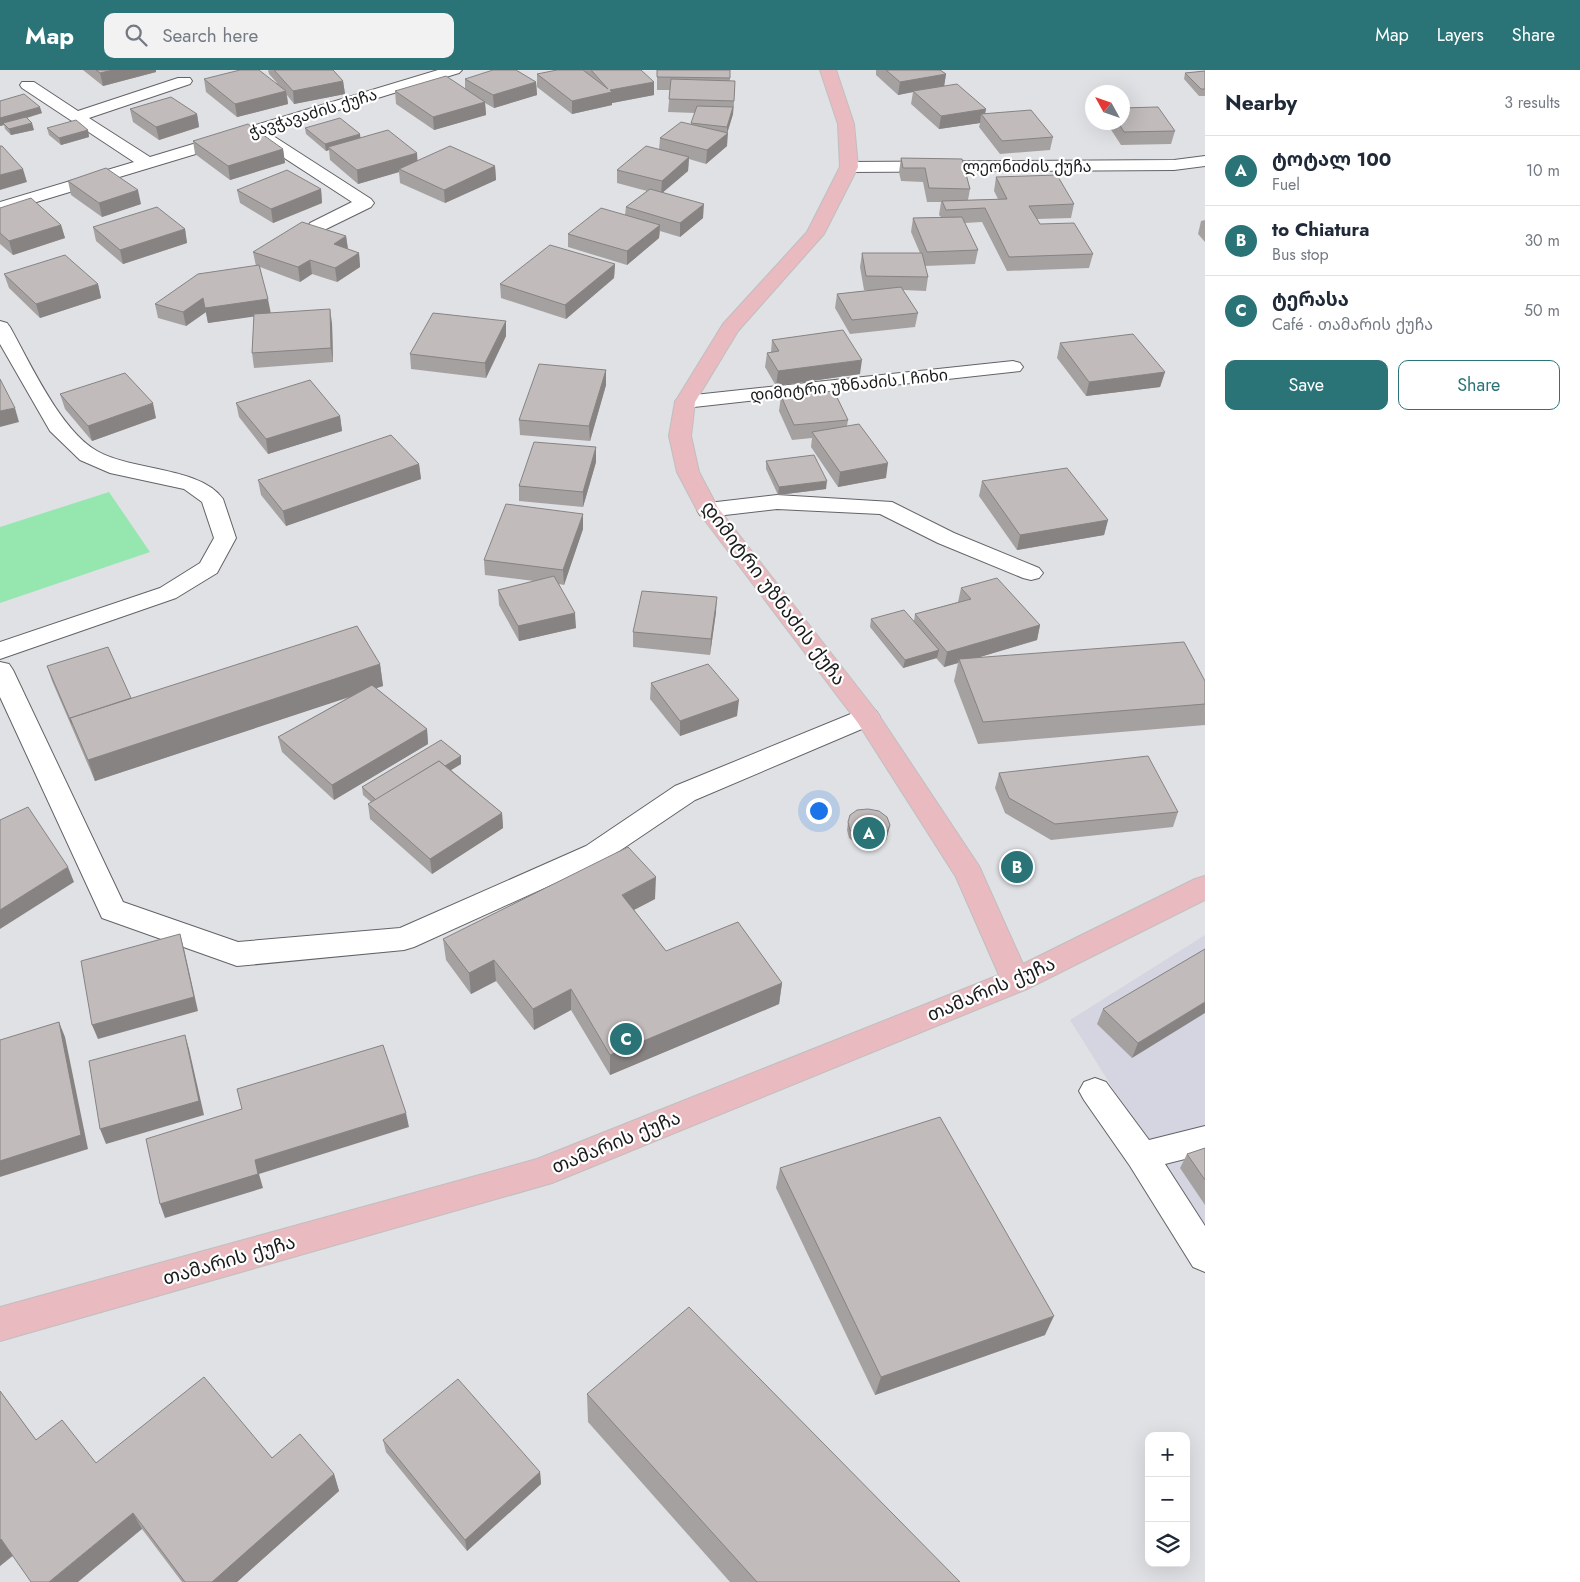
<!DOCTYPE html>
<html lang="en">
<head>
<meta charset="utf-8">
<style>
  :root { --surface:#fff; --page:#f2f2f3; --text:#1f2937; --muted:#747a83; --line:#e0e1e3; --accent:#2a7478 }
  body { margin:0; font-family:Jost,"Noto Sans Georgian",sans-serif; background:var(--page); color:var(--text) }
  .controls { position:absolute; right:15px; bottom:15px; display:grid; overflow:hidden; border-radius:10px; box-shadow:0 5px 20px #0002 }
  .controls button { width:45px; height:45px; display:grid; place-items:center; padding:0; border:0; border-bottom:1px solid var(--line); background:var(--surface); color:var(--text); font:25px sans-serif }
  .compass { position:absolute; left:1085px; top:15px; width:45px; height:45px; border-radius:50%; background:var(--surface); box-shadow:0 5px 20px #0002; rotate:310deg }
  .you { position:absolute; left:818px; top:740px; width:18px; height:18px; margin:-12px; border:4px solid #fff; border-radius:50%; background:#1a73e8; box-shadow:0 0 0 8px #1a73e833 }
  .badge { display:grid; place-items:center; width:32px; height:32px; border-radius:50%; background:var(--accent); color:#fff; font-size:16px; font-weight:700 }
  .pin { position:absolute; translate:-50% -50%; border:2px solid #fff; box-shadow:0 1px 5px #0006 }
  .list { margin:0; padding:0; list-style:none }
  h2 { display:flex; justify-content:space-between; align-items:center; height:65px; margin:0; padding:0 20px; font-size:21px }
  h2 small { font-size:16px; font-weight:400; color:var(--muted) }
  .list li { display:grid; grid-template-columns:32px 1fr auto; gap:15px; align-items:center; box-sizing:border-box; height:70px; padding:0 20px; border-top:1px solid var(--line) }
  .list b { display:block; font-size:19px; white-space:nowrap }
  .list p { margin:0; font-size:16px; white-space:nowrap; color:var(--muted) }
  .list em { font-size:16px; font-style:normal; color:var(--muted) }
  .actions { display:flex; gap:10px; padding:15px 20px }
  .actions a { flex:1; padding:11px 0; border:1px solid var(--accent); border-radius:10px; text-align:center; font-size:18px; color:var(--accent) }
  .actions .main { background:var(--accent); color:#fff }
  .icon { flex:none; width:28px; height:28px; fill:none; stroke:currentColor; stroke-width:2; stroke-linecap:round; stroke-linejoin:round }
  .map { position:relative; flex:none; width:1205px; height:1512px; overflow:hidden }
  header { display:flex; align-items:center; gap:30px; box-sizing:border-box; height:70px; padding:0 25px; background:var(--accent); color:#fff }
  header strong { font-size:24px }
  nav { display:flex; gap:28px; margin-inline-start:auto; font-size:18px }
  .search { width:350px; height:45px; background:var(--page); display:flex; align-items:center; gap:12px; box-sizing:border-box; padding:0 18px; border-radius:10px; color:var(--muted); font-size:19px }
  main { display:flex }
  aside { flex:1; background:var(--surface) }
  .map>svg:first-child { display:block }
  .built { fill:#d4d5e1 }
  .green { fill:#95e7af }
  .lines { fill:none; stroke-linecap:round; stroke-linejoin:round }
  .minor-casing { stroke:#626367; stroke-width:2 }
  .major-casing { stroke:#bfbfbf; stroke-width:2 }
  .minor { fill:#fff; fill-rule:evenodd }
  .major { fill:#e9babf; fill-rule:evenodd }
  .wall { fill:#a6a1a1 }
  .shaded-wall { fill:#878383 }
  .building { fill:#c1bbbb; stroke:#878383 }
  .labels { text-anchor:middle; dominant-baseline:central; stroke-width:4.5; stroke-linejoin:round; paint-order:stroke }
  .far-street-label { font-size:16px; fill:#1a1b1c; stroke:#fff }
  .street-label { font-size:19px; fill:#1a1b1c; stroke:#fff }
</style>
</head>
<body>
<header>
<strong>Map</strong>
<div class="search"><svg class="icon" aria-label="search" viewBox="0 0 24 24"><circle cx="10" cy="10" r="6"/><path d="M15 15l6 6"/></svg>Search here</div>
<nav><a>Map</a><a>Layers</a><a>Share</a></nav>
</header>
<main>
<div class="map">
<svg width="1205" height="1512" viewBox="0 0 1205 1512">
  <rect width="100%" height="100%" fill="#e0e1e5"/>
  <polygon class="built" points="1205,865 1205,1165 1070,950"/>
  <polygon class="green" points="109,422 150,482 0,533 0,457"/>
  <g class="lines">
    <defs>
      <g id="minor">
        <polygon points="438,0 462,0 459,3 267,62 371,129 374,133 371,137 322,161 316,162 310,161 307,157 310,153 352,132 252,67 0,143 0,132 134,92 22,18 20,15 22,12 34,12 78,41 178,8 190,8 192,11 190,14 89,48 150,87"/>
        <polygon points="1205,86 1205,96 1174,100 849,102 843,101 840,97 843,93 849,92 1174,90"/>
        <path d="M0,251L7,253L10,257C30,293 61,361 97,381C132,401 201,397 223,429L236,468L217,503L176,528L0,589V572L160,518L200,493L214,468L202,432L184,419L110,403L80,390L50,361L0,274Z"/>
        <polygon points="1013,291 1020,293 1023,297 1020,301 685,338 678,336 675,332 678,328 685,326"/>
        <polygon points="777,425 892,432 954,463 1039,498 1043,503 1039,508 1031,510 1023,508 938,473 880,444 777,439 708,447 700,445 697,440 700,435 708,433"/>
        <polygon points="0,592 9,594 13,600 123,832 238,872 400,858 586,776 675,716 858,641 867,638 876,641 880,647 876,653 695,730 606,790 414,877 404,880 237,896 102,848 0,627"/>
        <polygon points="1095,1008 1106,1012 1149,1070 1205,1056 1205,1084 1165,1094 1205,1156 1205,1202 1193,1197 1130,1096 1084,1030 1079,1021 1084,1012"/>
      </g>
      <polygon id="major" points="820,0 836,0 854,54 858,97 824,164 738,261 695,332 691,366 699,402 718,438 876,641 979,796 1023,894 1195,809 1205,806 1205,830 1027,919 552,1113 0,1271 0,1237 537,1089 999,905 956,807 858,653 697,440 677,402 669,366 675,332 723,254 807,162 840,97 838,54"/>
    </defs>
    <use href="#minor" class="minor-casing"/>
    <use href="#major" class="major-casing"/>
    <use href="#minor" class="minor"/>
    <use href="#major" class="major"/>
  </g>
  <g class="wall">
    <polygon points="83,0 156,0 156,2 103,16"/>
    <polygon points="268,0 333,0 343,11 345,24 294,34 287,25 288,34 237,47 206,22 204,9 277,13 269,4"/>
    <polygon points="584,0 641,0 654,25 612,33 612,35 572,44 537,17 537,4 584,1"/>
    <polygon points="657,0 730,8 730,11 735,11 733,44 727,63 727,76 706,94 689,89 688,101 663,122 703,148 680,167 660,161 659,168 627,195 568,177 568,164 625,145 626,137 647,121 617,113 617,100 659,80 660,68 691,54 695,43 668,42 670,20 657,20"/>
    <polygon points="876,0 940,0 946,4 944,16 986,39 985,44 1053,67 1050,80 1000,84 979,57 980,53 939,59 911,34 913,22 898,25 876,5"/>
    <polygon points="1205,1 1205,26 1199,26 1184,9 1185,3"/>
    <polygon points="465,9 536,12 537,25 494,38 485,33 486,45 434,60 396,34 395,21 465,19"/>
    <polygon points="0,31 42,43 27,48 34,60 11,65 5,59 4,55 0,56"/>
    <polygon points="130,39 197,44 199,57 159,70 133,52"/>
    <polygon points="1106,52 1122,52 1175,61 1171,74 1121,75"/>
    <polygon points="47,58 88,60 89,67 61,75 49,65"/>
    <polygon points="305,58 361,68 418,91 495,96 496,110 445,133 400,113 399,102 358,114 330,90 329,80 326,81 306,64"/>
    <polygon points="193,71 283,79 285,93 230,110 195,84"/>
    <polygon points="901,88 962,89 970,119 968,130 998,129 994,121 996,107 1074,134 1071,148 1037,149 1040,154 1093,184 1089,198 1007,201 982,152 965,153 978,180 975,194 925,196 928,207 926,221 903,220 918,243 915,257 850,264 835,238 837,224 872,220 864,220 860,197 862,183 920,183 911,162 913,148 941,147 939,145 941,132 927,132 923,112 901,111 899,102"/>
    <polygon points="68,111 141,134 102,147 71,125"/>
    <polygon points="321,119 322,133 273,153 240,133 237,120"/>
    <polygon points="0,138 61,155 65,168 13,185 0,174"/>
    <polygon points="1205,150 1205,172 1198,164 1201,151"/>
    <polygon points="93,157 185,159 187,173 123,194 96,171"/>
    <polygon points="346,166 348,179 359,183 360,197 337,212 312,204 300,212 260,197 270,243 332,253 333,292 254,298 252,283 254,246 208,253 206,242 186,256 158,248 155,234 256,196 253,182"/>
    <polygon points="615,194 614,208 566,249 501,228 500,214"/>
    <polygon points="4,204 98,214 101,228 40,248 9,218"/>
    <polygon points="506,251 506,266 486,308 411,299 410,284"/>
    <polygon points="772,270 860,304 776,316 765,297 767,283 771,282"/>
    <polygon points="1060,273 1165,302 1160,317 1086,326 1057,288"/>
    <polygon points="606,300 606,315 590,371 520,365 519,350"/>
    <polygon points="60,324 156,348 92,371 65,339"/>
    <polygon points="781,326 848,350 847,356 886,408 838,417 811,377 812,368 792,370 779,341"/>
    <polygon points="236,333 340,346 342,361 268,384 239,347"/>
    <polygon points="766,391 826,419 778,425 766,399"/>
    <polygon points="596,392 583,437 519,431 519,416"/>
    <polygon points="419,394 421,409 286,456 261,425 258,410"/>
    <polygon points="982,411 1108,450 1104,465 1017,480 979,426"/>
    <polygon points="583,459 564,515 559,514 576,558 519,571 499,535 498,520 534,511 485,505 484,490"/>
    <polygon points="961,518 1040,555 1037,570 976,588 1205,611 1205,655 978,674 954,611 958,593 944,597 936,588 903,598 870,557 871,549 914,551 915,544 958,532"/>
    <polygon points="716,542 710,585 633,577 633,562"/>
    <polygon points="380,594 383,616 376,618 427,659 428,674 334,730 282,682 278,667 351,626 95,711 52,611 47,596 131,628"/>
    <polygon points="651,613 737,646 680,666 650,629"/>
    <polygon points="461,686 461,694 451,700 502,743 503,758 432,804 370,749 368,734 371,732 363,725 362,717"/>
    <polygon points="999,703 1178,742 1173,757 1051,770 1005,743 995,718"/>
    <polygon points="848,752 890,755 888,763 886,770 878,775 867,777 857,774 849,768 847,760"/>
    <polygon points="655,829 634,840 666,881 782,913 779,934 610,1005 571,940 534,960 496,911 471,924 446,890 443,869"/>
    <polygon points="1205,879 1132,988 1097,954 1103,939"/>
    <polygon points="1205,1078 1205,1135 1180,1098 1187,1084"/>
    <polygon points="780,1098 1045,1265 875,1325 776,1118"/>
    <polygon points="0,1321 36,1370 96,1393 272,1388 334,1404 339,1421 237,1512 182,1512 142,1459 13,1486 0,1496"/>
    <polygon points="587,1324 960,1512 730,1512 588,1352"/>
    <polygon points="383,1370 540,1402 541,1414 467,1481 386,1382"/>
  </g>
  <g class="shaded-wall">
    <polygon points="113,0 156,0 156,2 103,16 100,3"/>
    <polygon points="946,4 944,17 913,21 913,22 898,25 900,12"/>
    <polygon points="343,11 345,24 294,34 293,21"/>
    <polygon points="735,11 733,44 727,64 727,57 733,37"/>
    <polygon points="536,12 537,25 494,38 493,25"/>
    <polygon points="654,12 654,25 612,33 612,35 572,44 572,31 610,20"/>
    <polygon points="286,21 288,34 237,47 235,34"/>
    <polygon points="485,32 486,45 434,60 433,47"/>
    <polygon points="40,37 42,43 5,54 3,53 4,55 0,56 0,48"/>
    <polygon points="986,39 984,48 981,44 980,53 939,59 941,46"/>
    <polygon points="197,44 199,57 159,70 156,57"/>
    <polygon points="32,53 34,60 11,65 9,59"/>
    <polygon points="88,60 89,67 61,75 59,68"/>
    <polygon points="728,63 727,76 706,94 707,80"/>
    <polygon points="360,64 361,71 328,77 329,80 326,81 325,74"/>
    <polygon points="283,79 285,93 230,110 228,96"/>
    <polygon points="417,83 418,97 399,99 399,102 358,114 357,100"/>
    <polygon points="689,87 688,101 661,124 662,111"/>
    <polygon points="495,96 496,110 445,133 444,120"/>
    <polygon points="23,99 27,112 0,120 0,105"/>
    <polygon points="321,119 322,133 273,153 271,139"/>
    <polygon points="138,120 141,134 102,147 99,133"/>
    <polygon points="704,134 703,148 680,167 680,153"/>
    <polygon points="61,155 65,168 13,185 9,171"/>
    <polygon points="660,155 659,168 627,195 627,181"/>
    <polygon points="185,159 187,173 123,194 120,180"/>
    <polygon points="346,166 348,180 334,174"/>
    <polygon points="359,183 360,197 337,212 335,198"/>
    <polygon points="310,190 312,204 300,212 298,197"/>
    <polygon points="615,194 614,208 566,249 565,235"/>
    <polygon points="98,214 101,228 40,248 36,234"/>
    <polygon points="203,228 206,242 186,256 183,242"/>
    <polygon points="268,229 271,244 208,253 205,238"/>
    <polygon points="330,239 332,253 333,292 331,278"/>
    <polygon points="506,251 506,266 486,308 485,293"/>
    <polygon points="862,290 860,304 776,316 778,301"/>
    <polygon points="606,300 606,315 590,371 589,356"/>
    <polygon points="1165,302 1160,317 1086,326 1089,312"/>
    <polygon points="153,333 156,348 92,371 88,356"/>
    <polygon points="15,338 19,352 0,357 0,341"/>
    <polygon points="340,346 342,361 268,384 266,369"/>
    <polygon points="596,377 596,392 583,437 583,422"/>
    <polygon points="888,393 886,408 838,417 840,402"/>
    <polygon points="419,394 421,409 286,456 283,441"/>
    <polygon points="827,411 826,419 778,425 779,417"/>
    <polygon points="583,444 583,459 564,515 563,500"/>
    <polygon points="1108,450 1104,465 1017,480 1020,465"/>
    <polygon points="717,527 716,542 710,585 711,569"/>
    <polygon points="575,543 576,558 519,571 518,556"/>
    <polygon points="1040,555 1037,570 960,593 959,589 958,593 944,597 947,582"/>
    <polygon points="939,580 937,588 903,598 905,590"/>
    <polygon points="380,594 383,616 95,711 88,690"/>
    <polygon points="739,630 737,646 680,666 680,651"/>
    <polygon points="427,659 428,674 334,730 332,715"/>
    <polygon points="461,686 461,694 382,742 381,734"/>
    <polygon points="502,743 503,758 432,804 430,789"/>
    <polygon points="890,755 888,763 886,770 878,775 880,768"/>
    <polygon points="68,797 74,812 0,859 0,840"/>
    <polygon points="656,807 655,829 622,846 622,825"/>
    <polygon points="180,864 184,879 198,941 98,969 92,955"/>
    <polygon points="494,890 496,911 471,924 469,903"/>
    <polygon points="782,913 779,934 610,1005 610,985"/>
    <polygon points="571,919 571,940 534,960 533,939"/>
    <polygon points="1205,932 1205,943 1132,988 1138,973"/>
    <polygon points="59,952 65,967 88,1079 0,1107 0,1091"/>
    <polygon points="185,965 189,979 204,1045 106,1074 100,1059"/>
    <polygon points="406,1043 409,1057 259,1104 263,1118 165,1148 160,1134 255,1090"/>
    <polygon points="1054,1246 1045,1265 875,1325 881,1307"/>
    <polygon points="540,1402 541,1414 467,1481 465,1470"/>
    <polygon points="334,1404 339,1421 237,1512 212,1512"/>
    <polygon points="133,1443 142,1459 78,1512 49,1512"/>
    <polygon points="1,1469 13,1485 0,1496 0,1470"/>
  </g>
  <g class="building">
    <polygon points="96,0 113,0 100,3"/>
    <polygon points="240,0 259,0 286,21 235,34 204,9"/>
    <polygon points="274,0 333,0 343,11 293,21"/>
    <polygon points="493,0 516,0 536,12 493,25 465,9"/>
    <polygon points="557,0 583,0 608,19 591,0 641,0 654,12 610,20 612,22 572,31 537,4"/>
    <polygon points="657,0 730,0 730,8 657,7"/>
    <polygon points="886,0 940,0 946,4 900,12"/>
    <polygon points="1205,1 1205,19 1201,19 1185,3"/>
    <polygon points="446,6 485,32 433,47 395,21"/>
    <polygon points="671,9 735,11 734,31 669,29"/>
    <polygon points="957,14 986,39 941,46 913,21"/>
    <polygon points="24,24 40,37 0,48 0,31"/>
    <polygon points="171,27 197,44 156,57 130,39"/>
    <polygon points="697,36 733,37 727,57 691,53"/>
    <polygon points="1158,37 1175,61 1124,62 1118,52 1122,52 1122,38"/>
    <polygon points="1031,40 1053,67 1002,71 981,44"/>
    <polygon points="26,47 32,53 9,59 3,53"/>
    <polygon points="340,48 360,64 325,74 305,58"/>
    <polygon points="76,50 88,60 59,68 47,58"/>
    <polygon points="681,52 728,63 707,80 660,68"/>
    <polygon points="248,54 283,79 228,96 193,71"/>
    <polygon points="388,60 417,83 357,100 328,77"/>
    <polygon points="0,76 2,76 23,99 0,105"/>
    <polygon points="450,76 495,96 444,120 399,99"/>
    <polygon points="646,76 689,87 662,111 617,100"/>
    <polygon points="901,88 962,89 970,119 929,118 925,98 903,98"/>
    <polygon points="106,98 138,120 99,133 68,111"/>
    <polygon points="287,100 321,119 271,139 237,120"/>
    <polygon points="1057,105 1074,134 1029,136 1040,154 1074,153 1093,184 1009,187 985,138 946,140 942,131 1007,129 996,107"/>
    <polygon points="650,119 704,134 680,153 626,137"/>
    <polygon points="31,128 61,155 9,171 0,163 0,138"/>
    <polygon points="157,137 185,159 120,180 93,157"/>
    <polygon points="601,138 660,155 627,181 568,164"/>
    <polygon points="962,147 978,180 927,182 913,148"/>
    <polygon points="302,152 346,166 334,174 359,183 335,198 310,190 298,197 253,182"/>
    <polygon points="550,175 615,194 565,235 500,214"/>
    <polygon points="862,183 922,183 928,207 866,206"/>
    <polygon points="65,185 98,214 36,234 4,204"/>
    <polygon points="259,195 268,229 205,238 203,228 183,242 155,234 198,204"/>
    <polygon points="901,217 918,243 852,250 837,224"/>
    <polygon points="330,239 331,278 252,283 254,244"/>
    <polygon points="433,243 506,251 485,293 410,284"/>
    <polygon points="843,260 862,290 778,301 767,283 779,281 772,270"/>
    <polygon points="1133,264 1165,302 1089,312 1060,273"/>
    <polygon points="539,294 606,300 589,356 519,350"/>
    <polygon points="125,303 153,333 88,356 60,324"/>
    <polygon points="0,309 15,338 0,341"/>
    <polygon points="310,310 340,346 266,369 236,333"/>
    <polygon points="834,321 848,350 794,355 781,326"/>
    <polygon points="859,354 888,393 840,402 812,362"/>
    <polygon points="391,365 419,394 283,441 258,410"/>
    <polygon points="534,372 596,377 583,422 519,416"/>
    <polygon points="814,385 827,411 779,417 766,391"/>
    <polygon points="1067,398 1108,450 1020,465 982,411"/>
    <polygon points="506,434 583,444 563,500 484,490"/>
    <polygon points="554,506 575,543 518,556 498,520"/>
    <polygon points="997,508 1040,555 947,582 915,544 971,529 961,518"/>
    <polygon points="642,521 717,527 711,569 633,562"/>
    <polygon points="904,540 939,580 905,590 871,549"/>
    <polygon points="357,556 380,594 88,690 70,648"/>
    <polygon points="1184,572 1205,611 1205,634 983,652 959,589"/>
    <polygon points="108,577 131,628 70,648 72,654 47,596"/>
    <polygon points="708,594 739,630 680,651 651,613"/>
    <polygon points="372,615 427,659 332,715 278,667"/>
    <polygon points="441,670 461,686 445,696 439,691 376,730 362,717"/>
    <polygon points="1148,686 1178,742 1055,754 1009,728 999,703"/>
    <polygon points="439,691 502,743 430,789 368,734"/>
    <polygon points="28,737 68,797 0,840 0,750"/>
    <polygon points="868,739 879,741 887,747 890,755 887,762 880,768 869,769 859,766 850,760 848,752 850,745 857,740"/>
    <polygon points="628,777 656,807 622,825 666,881 738,852 782,913 610,985 571,919 533,939 494,890 469,903 443,869"/>
    <polygon points="180,864 194,927 92,955 81,891"/>
    <polygon points="1205,879 1205,932 1138,973 1103,939"/>
    <polygon points="59,952 81,1065 0,1091 0,970"/>
    <polygon points="185,965 199,1031 100,1059 89,991"/>
    <polygon points="383,975 406,1043 255,1090 258,1104 160,1134 146,1069 242,1039 237,1019"/>
    <polygon points="940,1047 1054,1246 881,1307 780,1098"/>
    <polygon points="1205,1078 1205,1110 1187,1084"/>
    <polygon points="689,1237 960,1512 757,1512 587,1324"/>
    <polygon points="204,1307 272,1388 300,1364 334,1404 212,1512 185,1512 133,1443 49,1512 31,1512 1,1469 0,1470 0,1321 36,1370 62,1350 96,1393"/>
    <polygon points="458,1309 540,1402 465,1470 383,1370"/>
  </g>
  <g class="labels">
    <g class="far-street-label">
      <text transform="translate(313 43) rotate(-17)">ჭავჭავაძის ქუჩა</text>
      <text x="1027" y="96">ლეონიძის ქუჩა</text>
      <text transform="translate(849 315) rotate(-6)">დიმიტრი უზნაძის I ჩიხი</text>
    </g>
    <g class="street-label">
      <text transform="translate(774 523) rotate(53)">დიმიტრი უზნაძის ქუჩა</text>
      <text transform="translate(991 919) rotate(-23)">თამარის ქუჩა</text>
      <text transform="translate(616 1072) rotate(-22)">თამარის ქუჩა</text>
      <text transform="translate(229 1190) rotate(-16)">თამარის ქუჩა</text>
    </g>
  </g>
</svg>
<div class="controls">
<button>+</button>
<button>−</button>
<button><svg class="icon" aria-label="layers" viewBox="0 0 24 24"><path d="M12 4l9 5-9 5-9-5zM3 14l9 5 9-5"/></svg></button>
</div>
<svg class="compass" viewBox="-18 -18 36 36"><path d="M0-13l5 13h-10z" fill="#e53935"/><path d="M0 13l5-13h-10z" fill="#747a83"/></svg>
<div class="you"></div>
<div class="pin badge" style="left:869px;top:763px">A</div>
<div class="pin badge" style="left:1017px;top:797px">B</div>
<div class="pin badge" style="left:626px;top:969px">C</div>
</div>
<aside>
<h2>Nearby<small>3 results</small></h2>
<ul class="list">
<li><span class="badge">A</span><div><b>ტოტალ 100</b><p>Fuel</p></div><em>10 m</em></li>
<li><span class="badge">B</span><div><b>to Chiatura</b><p>Bus stop</p></div><em>30 m</em></li>
<li><span class="badge">C</span><div><b>ტერასა</b><p>Café · თამარის ქუჩა</p></div><em>50 m</em></li>
</ul>
<div class="actions"><a class="main">Save</a><a>Share</a></div>
</aside>
</main>
</body>
</html>
